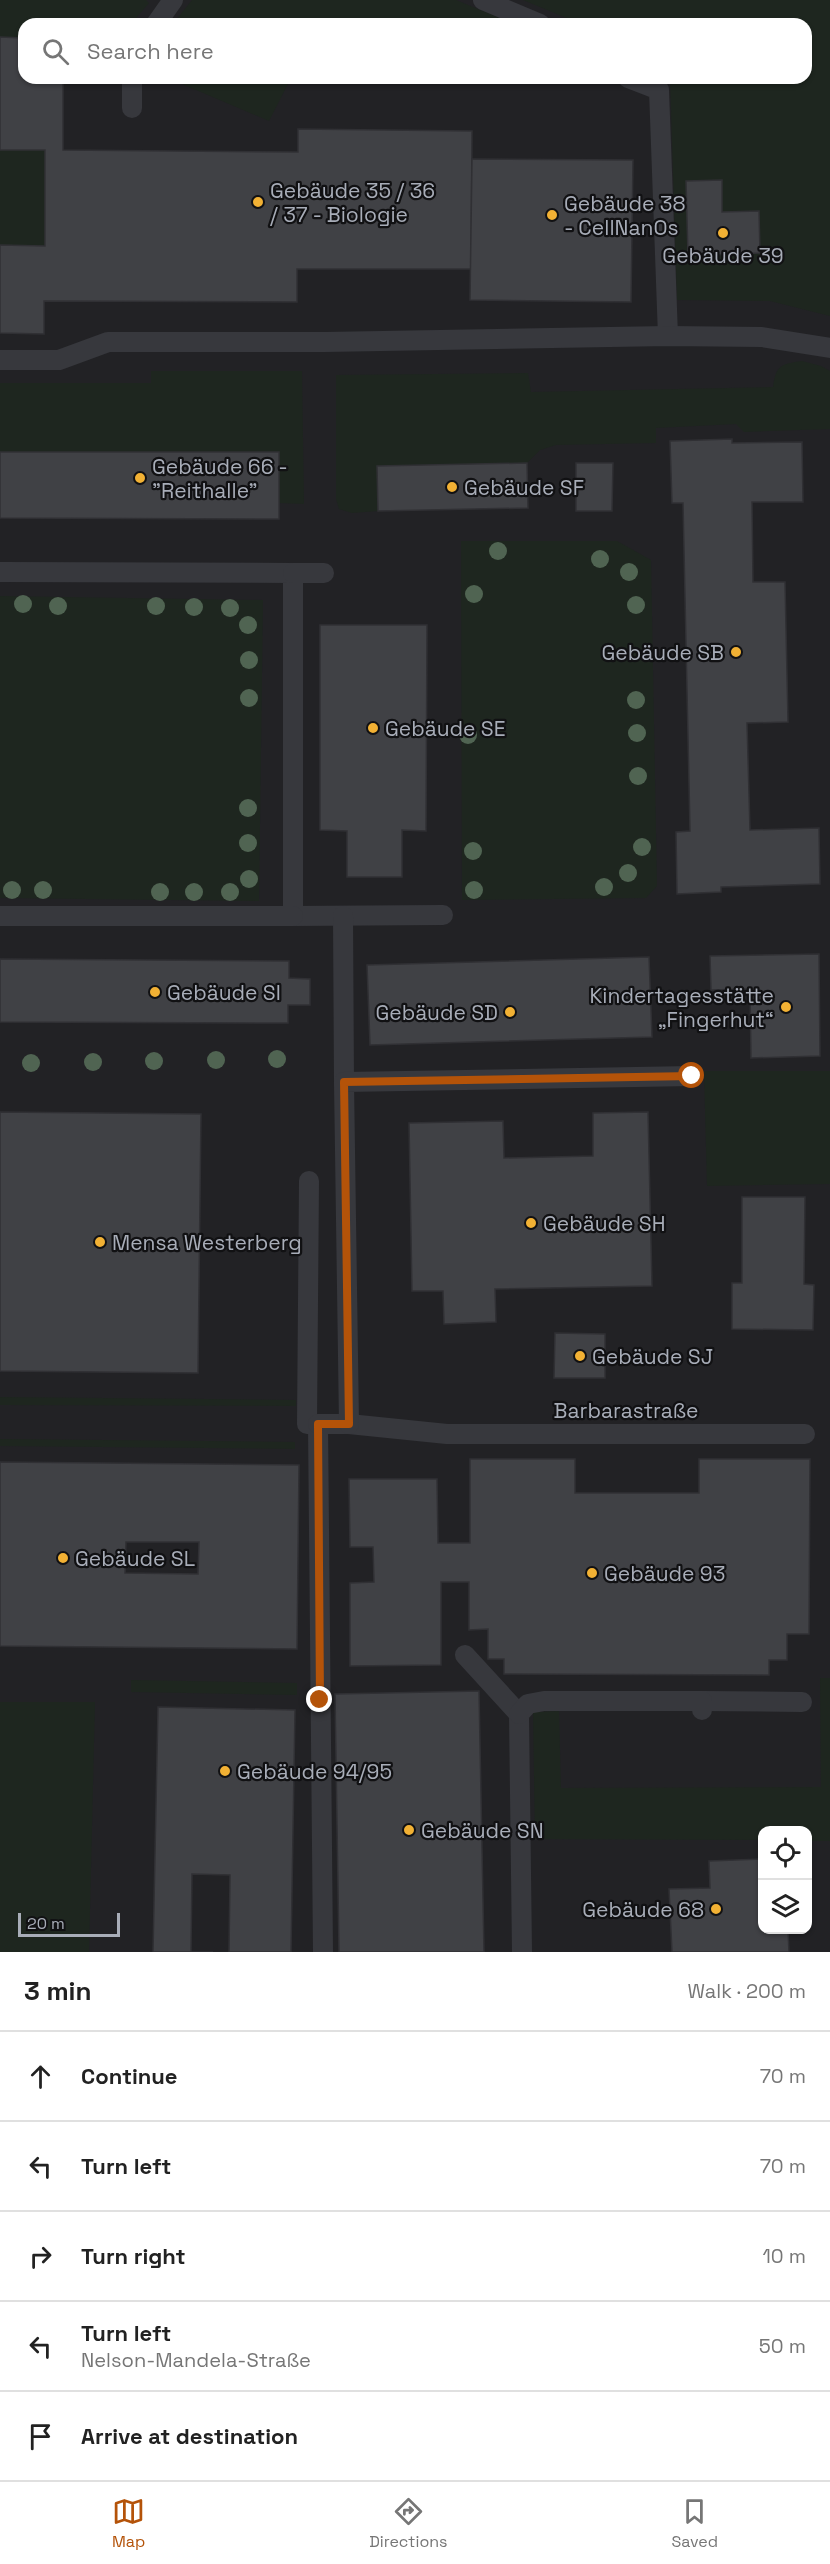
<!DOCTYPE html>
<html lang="en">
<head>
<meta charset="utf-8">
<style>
  :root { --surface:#fff; --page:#f2f2f2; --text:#222; --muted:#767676; --line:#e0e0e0; --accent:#b45309 }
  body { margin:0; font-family:"Space Grotesk",sans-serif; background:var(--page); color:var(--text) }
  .controls { position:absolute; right:18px; bottom:18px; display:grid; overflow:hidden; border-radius:12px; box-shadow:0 2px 4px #0004 }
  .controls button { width:54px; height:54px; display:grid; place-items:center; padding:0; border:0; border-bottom:2px solid var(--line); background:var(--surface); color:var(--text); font:30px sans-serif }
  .scale { position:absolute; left:18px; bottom:15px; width:102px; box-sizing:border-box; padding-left:6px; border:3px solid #a8adb8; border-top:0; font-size:16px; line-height:21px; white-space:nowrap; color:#a8adb8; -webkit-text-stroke:4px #111113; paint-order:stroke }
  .stop { position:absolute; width:18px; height:18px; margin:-14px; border:4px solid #b45309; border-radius:50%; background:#fff }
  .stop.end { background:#b45309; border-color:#fff; box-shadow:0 2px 6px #0008 }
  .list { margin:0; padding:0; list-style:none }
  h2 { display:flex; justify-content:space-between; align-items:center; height:78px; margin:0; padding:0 24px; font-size:26px }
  h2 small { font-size:20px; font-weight:400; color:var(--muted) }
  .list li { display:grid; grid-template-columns:39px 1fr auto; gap:18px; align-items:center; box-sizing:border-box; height:90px; padding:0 24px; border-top:2px solid var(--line) }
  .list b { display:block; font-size:22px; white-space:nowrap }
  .list p { margin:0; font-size:20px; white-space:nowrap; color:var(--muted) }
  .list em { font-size:20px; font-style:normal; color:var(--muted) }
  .icon { flex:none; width:33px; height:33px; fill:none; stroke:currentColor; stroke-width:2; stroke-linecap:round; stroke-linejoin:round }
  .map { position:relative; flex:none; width:830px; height:1952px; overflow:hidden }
  .search { position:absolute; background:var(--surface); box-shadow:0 2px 4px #0004; left:18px; right:18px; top:18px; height:66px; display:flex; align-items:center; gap:15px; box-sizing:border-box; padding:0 21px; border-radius:18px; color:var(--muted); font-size:22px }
  .sheet { height:528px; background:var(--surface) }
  nav { display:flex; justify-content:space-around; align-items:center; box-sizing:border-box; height:84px; border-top:2px solid var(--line); background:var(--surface); font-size:16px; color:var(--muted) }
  nav a { display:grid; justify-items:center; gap:3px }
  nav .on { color:var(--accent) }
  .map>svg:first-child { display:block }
  .built { fill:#222225; fill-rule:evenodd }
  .green { fill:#1e261f }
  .building { fill:#404145; stroke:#303034; stroke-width:1.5; fill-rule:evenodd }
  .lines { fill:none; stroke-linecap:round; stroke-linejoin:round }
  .service { stroke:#37383d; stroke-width:20 }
  .tree { fill:#506452 }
  .route { stroke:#b45309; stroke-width:8 }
  .poi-dot { fill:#f2b134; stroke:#111113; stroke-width:2 }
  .labels { text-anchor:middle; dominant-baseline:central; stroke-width:4.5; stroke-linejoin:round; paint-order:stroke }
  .poi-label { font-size:21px; fill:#a8adb8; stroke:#111113; text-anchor:start }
  .street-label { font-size:21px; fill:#a8adb8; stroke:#111113 }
</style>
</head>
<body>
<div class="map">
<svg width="830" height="1952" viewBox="0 0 830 1952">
  <rect width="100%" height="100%" fill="#161618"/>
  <path class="built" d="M0,0H771L826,11L830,106V1952H0ZM24,24H806V78H24ZM762,1830H808V1930H762Z"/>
  <g class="green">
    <polygon points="0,0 146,0 149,3 131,24 24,24 24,38 0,37"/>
    <polygon points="192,0 456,0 514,24 173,24"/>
    <polygon points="523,0 830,0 830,316 770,301 677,300 670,78 806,78 806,24 581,24"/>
    <polygon points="168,78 291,78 269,121"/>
    <polygon points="392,78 590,78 589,81"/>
    <polygon points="0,150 45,150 45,246 0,245"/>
    <path d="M802,361L821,366L830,371V429L744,432L736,424L656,428V443L556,445L540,450L527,463L377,466L378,511L352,513L339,509L336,499V375L528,373L531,392L773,387C776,365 781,364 802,361Z"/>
    <polygon points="151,371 302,371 304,504 279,503 279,452 0,452 0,383 151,383"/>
    <polygon points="461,541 617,541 651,560 657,886 646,898 462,900"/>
    <polygon points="0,596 263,600 259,901 0,898"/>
    <polygon points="704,1071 830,1071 830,1184 707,1186"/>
    <polygon points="0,1397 296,1400 296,1406 0,1405"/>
    <polygon points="0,1439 295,1442 295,1449 0,1446"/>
    <polygon points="820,1678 830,1678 830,1841 808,1841 808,1830 762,1830 762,1840 535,1839 533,1712 559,1711 561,1788 821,1787"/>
    <polygon points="131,1680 297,1683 297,1695 131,1692"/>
    <polygon points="0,1702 95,1702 89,1952 0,1952"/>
  </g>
  <g class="building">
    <polygon points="0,37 24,38 24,78 63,78 63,150 298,152 298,129 472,131 471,269 297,269 297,302 44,301 44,334 0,333 0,245 45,246 45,150 0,150"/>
    <polygon points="472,159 633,160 631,302 470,300"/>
    <polygon points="722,180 722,212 759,211 760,253 688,256 686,181"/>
    <polygon points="732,439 732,443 802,442 803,502 752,502 753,582 785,582 788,722 747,723 750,830 819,828 820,884 721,887 721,892 677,894 676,832 690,831 683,503 672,503 670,441"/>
    <polygon points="0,452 279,452 279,519 0,518"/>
    <polygon points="527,463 528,508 378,511 377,466"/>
    <polygon points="576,463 613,463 612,511 576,511"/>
    <polygon points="320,625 427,625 426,831 402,830 402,877 347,877 347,831 320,830"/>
    <polygon points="819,954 820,1056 751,1058 750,989 711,990 710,956"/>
    <polygon points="649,957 652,1037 370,1045 367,965"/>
    <polygon points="0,959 289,961 289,978 310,979 310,1005 288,1005 288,1023 0,1022"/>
    <polygon points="0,1112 201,1114 198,1373 0,1371"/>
    <polygon points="648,1112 652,1286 495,1289 496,1322 444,1324 443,1291 412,1291 409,1123 503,1121 504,1158 593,1156 593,1113"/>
    <polygon points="742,1197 805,1197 804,1284 814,1285 813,1330 732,1329 732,1283 742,1283"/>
    <polygon points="555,1333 605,1334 605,1378 554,1378"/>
    <polygon points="470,1459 575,1459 575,1493 699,1493 699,1459 810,1459 809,1634 787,1634 787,1660 769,1660 769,1675 504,1674 504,1659 488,1659 488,1629 469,1630 469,1582 441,1582 441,1665 350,1666 350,1583 374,1582 373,1547 350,1547 349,1479 437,1479 438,1543 470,1543"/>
    <path d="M0,1462L299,1465L297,1649L0,1646ZM126,1542H199L198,1574L125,1573Z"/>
    <polygon points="479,1691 484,1952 339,1952 335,1694"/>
    <polygon points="158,1707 295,1710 291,1952 229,1952 230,1875 192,1874 191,1952 213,1952 153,1952"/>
    <polygon points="762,1859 762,1930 788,1930 789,1952 672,1952 669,1889 710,1888 709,1861"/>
  </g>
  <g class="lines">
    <g class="service">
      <polyline points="483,0 540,24"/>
      <polyline points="156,24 173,0"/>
      <polyline points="132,78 132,108"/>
      <polyline points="628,78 659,90 668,336"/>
      <polyline points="0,360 59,360 108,342 325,342 668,336 762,337 830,348"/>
      <polyline points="0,572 293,573 293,916 443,915"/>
      <polyline points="293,573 324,573"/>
      <polyline points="0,916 293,916"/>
      <polyline points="343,916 344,1082"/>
      <polyline points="309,1181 307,1424 318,1424 323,1952"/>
      <polyline points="318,1424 349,1424 447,1434 805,1434"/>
      <polyline points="349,1424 344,1082 692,1076"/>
      <polyline points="465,1655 519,1714 522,1952"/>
      <polyline points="702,1701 802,1702"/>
      <polyline points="519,1714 528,1704 544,1701 702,1701 702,1710"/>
    </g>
  </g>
  <g class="tree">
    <circle cx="498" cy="551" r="9"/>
    <circle cx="600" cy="559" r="9"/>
    <circle cx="629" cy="572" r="9"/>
    <circle cx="474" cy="594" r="9"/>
    <circle cx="23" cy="604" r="9"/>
    <circle cx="636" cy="605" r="9"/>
    <circle cx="58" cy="606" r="9"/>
    <circle cx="156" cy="606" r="9"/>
    <circle cx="194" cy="607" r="9"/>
    <circle cx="230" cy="608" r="9"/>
    <circle cx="248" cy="625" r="9"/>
    <circle cx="249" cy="660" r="9"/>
    <circle cx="249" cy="698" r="9"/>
    <circle cx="636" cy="700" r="9"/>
    <circle cx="637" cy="733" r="9"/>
    <circle cx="468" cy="735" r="9"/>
    <circle cx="638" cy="776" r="9"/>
    <circle cx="248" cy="808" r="9"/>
    <circle cx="248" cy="843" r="9"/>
    <circle cx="642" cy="847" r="9"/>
    <circle cx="473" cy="851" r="9"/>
    <circle cx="628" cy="873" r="9"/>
    <circle cx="249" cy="879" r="9"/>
    <circle cx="604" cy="887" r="9"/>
    <circle cx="12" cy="890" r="9"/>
    <circle cx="43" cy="890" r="9"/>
    <circle cx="474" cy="890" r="9"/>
    <circle cx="160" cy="892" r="9"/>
    <circle cx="194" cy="892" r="9"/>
    <circle cx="230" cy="892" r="9"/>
    <circle cx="277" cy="1059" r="9"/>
    <circle cx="216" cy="1060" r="9"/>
    <circle cx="154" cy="1061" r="9"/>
    <circle cx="93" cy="1062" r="9"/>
    <circle cx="31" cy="1063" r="9"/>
  </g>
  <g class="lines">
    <polyline class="route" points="320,1700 318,1424 349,1424 344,1082 692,1076"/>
  </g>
  <g class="poi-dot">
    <circle cx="258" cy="202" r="6"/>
    <circle cx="552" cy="215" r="6"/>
    <circle cx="723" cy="233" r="6"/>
    <circle cx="140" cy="478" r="6"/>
    <circle cx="452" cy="487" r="6"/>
    <circle cx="736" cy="652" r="6"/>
    <circle cx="373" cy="728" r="6"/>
    <circle cx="155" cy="992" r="6"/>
    <circle cx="786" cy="1007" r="6"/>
    <circle cx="510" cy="1012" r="6"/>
    <circle cx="531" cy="1223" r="6"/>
    <circle cx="100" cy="1242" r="6"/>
    <circle cx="580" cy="1356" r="6"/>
    <circle cx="63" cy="1558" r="6"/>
    <circle cx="592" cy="1573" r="6"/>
    <circle cx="225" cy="1771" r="6"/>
    <circle cx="409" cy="1830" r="6"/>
    <circle cx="716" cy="1909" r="6"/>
  </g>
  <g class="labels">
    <g class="poi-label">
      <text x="270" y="190">Gebäude 35 / 36<tspan x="270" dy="24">/ 37 - Biologie</tspan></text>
      <text x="564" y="203">Gebäude 38<tspan x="564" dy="24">- CellNanOs</tspan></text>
      <text x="723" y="255" text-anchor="middle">Gebäude 39</text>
      <text x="152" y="466">Gebäude 66 -<tspan x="152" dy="24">"Reithalle"</tspan></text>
      <text x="464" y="487">Gebäude SF</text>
      <text x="724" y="652" text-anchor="end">Gebäude SB</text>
      <text x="385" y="728">Gebäude SE</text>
      <text x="167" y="992">Gebäude SI</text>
      <text x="774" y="995" text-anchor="end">Kindertagesstätte<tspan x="774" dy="24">„Fingerhut“</tspan></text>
      <text x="498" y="1012" text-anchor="end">Gebäude SD</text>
      <text x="543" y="1223">Gebäude SH</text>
      <text x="112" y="1242">Mensa Westerberg</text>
      <text x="592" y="1356">Gebäude SJ</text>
      <text x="75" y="1558">Gebäude SL</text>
      <text x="604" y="1573">Gebäude 93</text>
      <text x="237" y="1771">Gebäude 94/95</text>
      <text x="421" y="1830">Gebäude SN</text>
      <text x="704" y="1909" text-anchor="end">Gebäude 68</text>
    </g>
    <g class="street-label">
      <text x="626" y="1410">Barbarastraße</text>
    </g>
  </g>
</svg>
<div class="controls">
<button><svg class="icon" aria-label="locate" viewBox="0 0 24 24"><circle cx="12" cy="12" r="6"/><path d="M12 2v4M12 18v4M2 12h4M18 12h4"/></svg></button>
<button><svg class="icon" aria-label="layers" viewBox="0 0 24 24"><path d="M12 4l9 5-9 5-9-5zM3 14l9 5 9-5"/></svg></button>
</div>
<div class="scale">20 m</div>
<div class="stop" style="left:692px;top:1076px"></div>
<div class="stop end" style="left:320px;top:1700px"></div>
<div class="search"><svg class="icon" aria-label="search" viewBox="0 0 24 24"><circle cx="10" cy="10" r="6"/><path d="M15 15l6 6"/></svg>Search here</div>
</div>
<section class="sheet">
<h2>3 min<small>Walk · 200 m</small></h2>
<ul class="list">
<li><svg class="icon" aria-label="ahead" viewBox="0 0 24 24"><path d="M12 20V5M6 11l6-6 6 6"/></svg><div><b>Continue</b></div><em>70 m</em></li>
<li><svg class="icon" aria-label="left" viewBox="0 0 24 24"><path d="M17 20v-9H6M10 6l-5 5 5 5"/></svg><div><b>Turn left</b></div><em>70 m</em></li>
<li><svg class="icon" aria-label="right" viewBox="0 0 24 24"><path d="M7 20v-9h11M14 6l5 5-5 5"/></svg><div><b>Turn right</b></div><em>10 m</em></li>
<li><svg class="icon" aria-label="left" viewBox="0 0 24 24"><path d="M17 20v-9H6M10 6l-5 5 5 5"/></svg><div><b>Turn left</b><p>Nelson-Mandela-Straße</p></div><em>50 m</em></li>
<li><svg class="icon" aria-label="arrive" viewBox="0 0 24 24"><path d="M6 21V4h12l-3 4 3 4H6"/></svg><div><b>Arrive at destination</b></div></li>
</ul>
</section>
<nav>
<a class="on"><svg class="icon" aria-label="map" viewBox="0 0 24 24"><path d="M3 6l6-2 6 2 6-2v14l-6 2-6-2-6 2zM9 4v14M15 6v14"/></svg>Map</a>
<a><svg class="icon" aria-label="directions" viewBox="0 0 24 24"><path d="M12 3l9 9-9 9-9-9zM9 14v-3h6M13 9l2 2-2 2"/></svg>Directions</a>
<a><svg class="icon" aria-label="saved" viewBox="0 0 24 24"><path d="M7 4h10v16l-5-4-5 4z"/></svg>Saved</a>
</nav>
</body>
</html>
